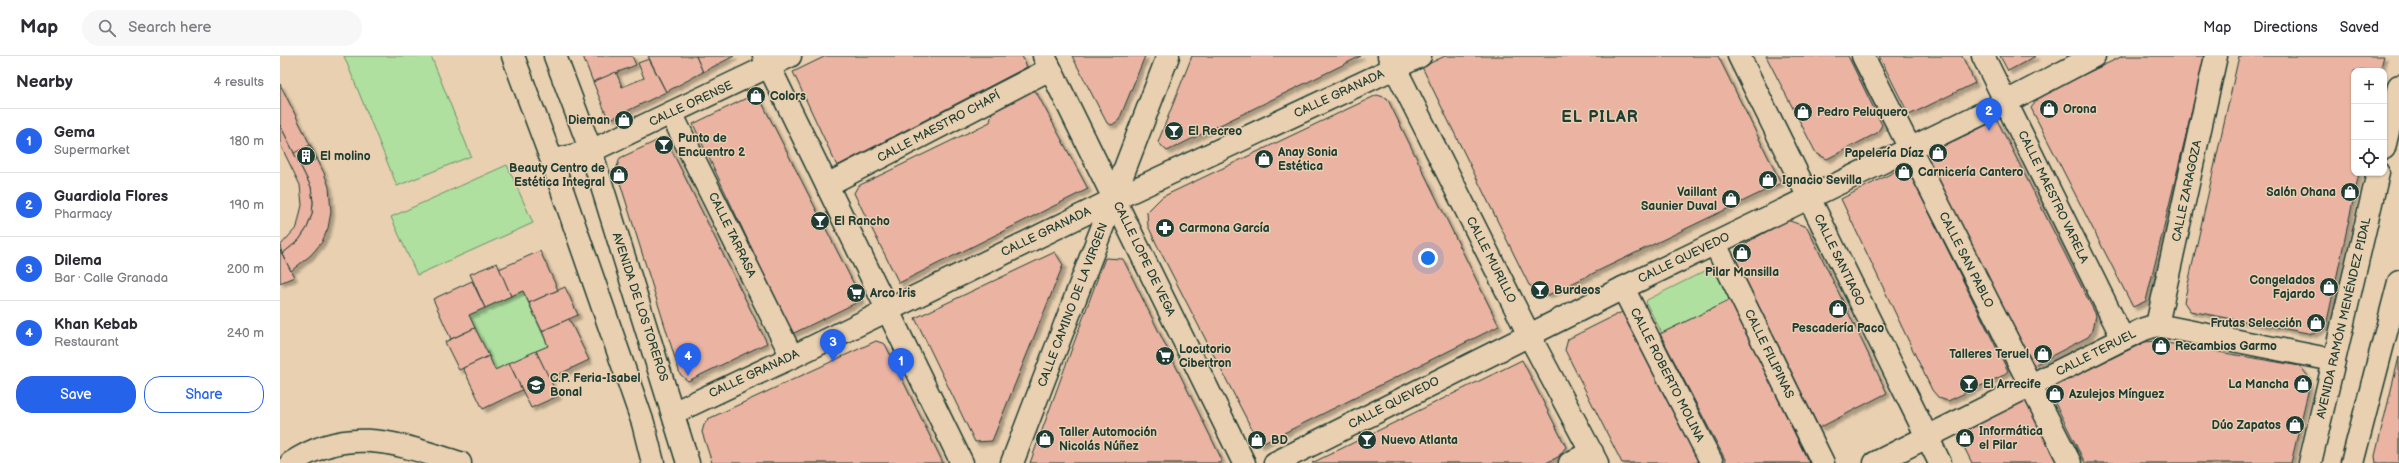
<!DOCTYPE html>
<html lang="en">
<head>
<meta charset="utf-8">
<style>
  :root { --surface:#fff; --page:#f7f7f7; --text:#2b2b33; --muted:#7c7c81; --line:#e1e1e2; --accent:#2563eb }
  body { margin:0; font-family:"Balsamiq Sans",sans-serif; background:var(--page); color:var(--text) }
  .controls { position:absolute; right:12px; top:12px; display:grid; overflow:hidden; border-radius:8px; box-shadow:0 1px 3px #0004 }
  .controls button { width:36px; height:36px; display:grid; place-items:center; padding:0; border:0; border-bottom:1px solid var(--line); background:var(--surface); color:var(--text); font:20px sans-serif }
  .you { position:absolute; left:1148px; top:202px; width:14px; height:14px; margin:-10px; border:3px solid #fff; border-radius:50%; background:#1a73e8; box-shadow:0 0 0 6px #1a73e833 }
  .badge { display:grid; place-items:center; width:26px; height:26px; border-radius:50%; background:var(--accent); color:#fff; font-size:13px; font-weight:700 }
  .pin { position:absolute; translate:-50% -33px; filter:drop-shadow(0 1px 2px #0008) }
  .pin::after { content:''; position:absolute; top:21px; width:14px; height:12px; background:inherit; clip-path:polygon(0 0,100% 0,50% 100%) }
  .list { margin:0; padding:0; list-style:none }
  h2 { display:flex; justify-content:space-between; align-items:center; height:52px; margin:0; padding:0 16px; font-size:17px }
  h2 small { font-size:13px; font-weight:400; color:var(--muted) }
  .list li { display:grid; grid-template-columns:26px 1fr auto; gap:12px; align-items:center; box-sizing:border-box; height:64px; padding:0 16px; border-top:1px solid var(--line) }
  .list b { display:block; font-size:15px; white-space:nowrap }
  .list p { margin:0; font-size:13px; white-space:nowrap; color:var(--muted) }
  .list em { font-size:13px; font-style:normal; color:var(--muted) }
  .actions { display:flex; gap:8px; padding:12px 16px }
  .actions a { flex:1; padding:9px 0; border:1px solid var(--accent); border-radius:16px; text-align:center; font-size:14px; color:var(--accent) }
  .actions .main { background:var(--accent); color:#fff }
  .icon { flex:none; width:22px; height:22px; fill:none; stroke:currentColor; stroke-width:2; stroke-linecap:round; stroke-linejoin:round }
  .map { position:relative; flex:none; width:2119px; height:407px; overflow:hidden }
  header { display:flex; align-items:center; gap:24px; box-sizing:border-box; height:56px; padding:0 20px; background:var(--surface); border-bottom:1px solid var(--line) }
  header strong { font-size:19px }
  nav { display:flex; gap:22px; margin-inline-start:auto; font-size:14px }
  .search { width:280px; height:36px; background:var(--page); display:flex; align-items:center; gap:10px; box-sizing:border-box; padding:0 14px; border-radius:22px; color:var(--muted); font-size:15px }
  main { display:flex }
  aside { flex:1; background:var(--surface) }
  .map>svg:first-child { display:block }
  .green { fill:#b0e09f; stroke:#688e6a }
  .building { fill:#ebb3a2; stroke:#1f3d34; filter:url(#shadow) }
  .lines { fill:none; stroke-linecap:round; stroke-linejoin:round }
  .minor-casing { stroke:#1f3d34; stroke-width:25 }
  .minor { stroke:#e8d0b0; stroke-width:22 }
  .labels { text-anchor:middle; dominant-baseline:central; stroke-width:3; stroke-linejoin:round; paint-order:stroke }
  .street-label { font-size:12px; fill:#1f3d34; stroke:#e8d0b0 }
  .poi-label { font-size:12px; font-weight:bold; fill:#1f3d34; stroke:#e8d0b0; text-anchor:start }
  .district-label { font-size:16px; font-weight:bold; letter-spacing:1px; fill:#1f3d34; stroke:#e8d0b0 }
</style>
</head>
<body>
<header>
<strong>Map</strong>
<div class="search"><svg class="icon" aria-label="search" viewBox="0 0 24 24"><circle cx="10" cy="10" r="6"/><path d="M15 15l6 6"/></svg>Search here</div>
<nav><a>Map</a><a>Directions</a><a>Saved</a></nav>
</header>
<main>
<aside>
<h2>Nearby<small>4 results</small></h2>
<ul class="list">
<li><span class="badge">1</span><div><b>Gema</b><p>Supermarket</p></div><em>180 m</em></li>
<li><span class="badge">2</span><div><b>Guardiola Flores</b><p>Pharmacy</p></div><em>190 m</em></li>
<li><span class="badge">3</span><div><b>Dilema</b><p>Bar · Calle Granada</p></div><em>200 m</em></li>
<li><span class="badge">4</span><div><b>Khan Kebab</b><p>Restaurant</p></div><em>240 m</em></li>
</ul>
<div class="actions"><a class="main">Save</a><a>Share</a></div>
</aside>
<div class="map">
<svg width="2119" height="407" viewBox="0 0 2119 407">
  <defs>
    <filter id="shadow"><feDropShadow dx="3.5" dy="3.5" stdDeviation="1" flood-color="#0004"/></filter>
  </defs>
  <rect width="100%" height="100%" fill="#e8d0b0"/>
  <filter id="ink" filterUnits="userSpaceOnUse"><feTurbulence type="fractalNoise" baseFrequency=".025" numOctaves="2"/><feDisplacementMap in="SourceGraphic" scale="8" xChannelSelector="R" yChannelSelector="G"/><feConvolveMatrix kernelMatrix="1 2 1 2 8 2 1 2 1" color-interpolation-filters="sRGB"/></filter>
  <g filter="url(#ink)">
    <g class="green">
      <polygon points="64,0 151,0 191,100 117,130"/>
      <polygon points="227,109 253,167 137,219 111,161"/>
      <polygon points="1431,212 1435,215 1450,244 1382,277 1366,247 1367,244"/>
      <polygon points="243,235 268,290 215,314 189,259"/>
    </g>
    <g class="building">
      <polygon points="303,0 352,0 356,9 313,26"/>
      <polygon points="368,0 416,0 423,16 386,36"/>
      <polygon points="416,0 454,0 423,16"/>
      <polygon points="546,0 742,0 747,11 557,110 513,16"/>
      <polygon points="792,0 865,0 839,64 832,69 827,67"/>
      <polygon points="912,0 1081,0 887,95 878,86"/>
      <polygon points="1165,0 1438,0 1501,127 1268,239 1249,229 1142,11"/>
      <polygon points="1486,0 1568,0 1602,69 1597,77 1547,103 1536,97"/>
      <polygon points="1599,0 1682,0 1695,27 1629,59"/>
      <polygon points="1720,0 1756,0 1728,15"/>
      <polygon points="1843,0 1925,0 1866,245 1853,251 1751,52 1761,39"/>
      <polygon points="1959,0 2104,0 2100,15 2074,15 2074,117 2079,117 2046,270 2033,278 1910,255 1904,246"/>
      <polygon points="369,3 386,36 333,62 327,60 313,26 336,16 342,31 364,22 358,7"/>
      <polygon points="0,28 44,117 49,131 51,156 48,172 42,186 31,199 11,215 2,198 19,184 27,172 32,158 33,146 31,131 0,69"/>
      <polygon points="754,32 808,133 619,227 574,137 578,130 710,66 713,52"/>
      <polygon points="477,37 582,244 512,278 413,68"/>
      <polygon points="1097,39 1107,42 1219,270 980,389 877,189 868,170 867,156 882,141"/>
      <polygon points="1717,64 1816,259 1813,274 1808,281 1754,309 1643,100"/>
      <polygon points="0,69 31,131 33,146 32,158 27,172 19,184 2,198 0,190 17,171 22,149 20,129 0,88"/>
      <polygon points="385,81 487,287 408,325 400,318 336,114 340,102"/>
      <polygon points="30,89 37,103 21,111 14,97"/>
      <polygon points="1626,110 1728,315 1722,320 1668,345 1659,342 1652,334 1561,143"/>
      <polygon points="1507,164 1527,171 1607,337 1539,372 1457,206 1459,191"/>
      <polygon points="0,194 14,221 0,227"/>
      <polygon points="260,195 278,234 249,247 243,235 231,240 219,213"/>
      <polygon points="775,196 783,209 712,385 695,386 635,262"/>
      <polygon points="825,202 843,203 941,402 941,407 750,407"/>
      <polygon points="217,207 231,240 205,252 190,218"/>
      <polygon points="192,225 205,252 189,259 195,272 171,283 153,243"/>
      <polygon points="285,231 298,259 262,275 249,247"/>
      <polygon points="1450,244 1476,297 1529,407 1447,407 1380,278"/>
      <polygon points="1344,255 1421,407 1342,407 1285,294 1288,283"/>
      <polygon points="289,263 309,304 269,323 256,295 268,290 262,275"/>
      <polygon points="195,272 209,300 179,314 165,286"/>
      <polygon points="596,285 605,288 663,407 432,407 422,376 424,369 428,363"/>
      <polygon points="1875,285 2020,310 2027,319 2029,332 2011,407 1805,407 1768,333 1865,286"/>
      <polygon points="256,295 278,340 251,352 229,307"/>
      <polygon points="209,300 215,314 229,307 242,334 203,353 183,312"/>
      <polygon points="2119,301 2119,407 2096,407 2095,400"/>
      <polygon points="1242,304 1286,391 1278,401 1266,407 1032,407"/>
      <polygon points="1747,343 1779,407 1692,407 1678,379"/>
    </g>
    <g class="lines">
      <defs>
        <g id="minor">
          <polyline points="233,0 272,105 363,367 373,407"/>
          <polyline points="275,0 311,95 408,407"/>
          <polyline points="484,0 682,407"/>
          <polyline points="764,0 964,407"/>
          <polyline points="1109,0 1249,279 1317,407"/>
          <polyline points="1459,0 1660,407"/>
          <polyline points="1583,0 1790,407"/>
          <polyline points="1703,0 1843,283"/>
          <polyline points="391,57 512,301"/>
          <polyline points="2104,92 2119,30"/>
          <polyline points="272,105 311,95 510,0"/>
          <polyline points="547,129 770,13"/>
          <polyline points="1435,188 1543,407"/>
          <polyline points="1343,232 1432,407"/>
          <polyline points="1877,269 1936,0"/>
          <polyline points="393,357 512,301 835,143 1140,0"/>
          <path d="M11,407C69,368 118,388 180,407"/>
          <polyline points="732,407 888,0"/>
          <polyline points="995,407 1343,232 1726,46 1814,0"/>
          <polyline points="1290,407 1312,396"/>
          <polyline points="1595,407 1843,283 1864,273 1877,269 2053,304"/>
          <polyline points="2030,407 2098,117"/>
          <polyline points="2072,407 2119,226"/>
        </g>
      </defs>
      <use href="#minor" class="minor-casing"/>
      <use href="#minor" class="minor"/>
    </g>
  </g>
  <defs>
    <symbol id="shop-disc" viewBox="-11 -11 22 22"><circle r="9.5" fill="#1f3d34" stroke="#e8d0b0"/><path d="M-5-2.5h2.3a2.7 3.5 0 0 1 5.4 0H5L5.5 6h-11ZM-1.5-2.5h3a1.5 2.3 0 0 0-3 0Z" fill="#fff"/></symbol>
    <symbol id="bar-disc" viewBox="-11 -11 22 22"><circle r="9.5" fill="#1f3d34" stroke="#e8d0b0"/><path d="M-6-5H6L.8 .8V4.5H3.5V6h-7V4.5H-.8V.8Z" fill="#fff"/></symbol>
    <symbol id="building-disc" viewBox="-11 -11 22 22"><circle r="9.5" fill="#1f3d34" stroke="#e8d0b0"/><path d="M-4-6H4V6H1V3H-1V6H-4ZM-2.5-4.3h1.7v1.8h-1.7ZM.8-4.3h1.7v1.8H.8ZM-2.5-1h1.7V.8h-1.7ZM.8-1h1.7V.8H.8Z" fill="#fff"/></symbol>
    <symbol id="pharmacy-disc" viewBox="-11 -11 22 22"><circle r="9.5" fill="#1f3d34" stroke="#e8d0b0"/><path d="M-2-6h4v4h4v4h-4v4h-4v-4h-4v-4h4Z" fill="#fff"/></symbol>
    <symbol id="supermarket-disc" viewBox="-11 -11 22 22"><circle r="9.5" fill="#1f3d34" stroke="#e8d0b0"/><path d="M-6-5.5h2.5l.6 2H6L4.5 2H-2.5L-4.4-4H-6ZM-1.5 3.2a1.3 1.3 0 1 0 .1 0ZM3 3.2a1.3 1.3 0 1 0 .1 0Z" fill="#fff"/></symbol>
    <symbol id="school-disc" viewBox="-11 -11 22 22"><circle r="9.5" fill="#1f3d34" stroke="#e8d0b0"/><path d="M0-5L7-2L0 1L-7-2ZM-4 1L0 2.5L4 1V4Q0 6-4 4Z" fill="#fff"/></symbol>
  </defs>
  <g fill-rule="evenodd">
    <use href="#shop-disc" x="465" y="29" width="22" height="22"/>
    <use href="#shop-disc" x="1758" y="42" width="22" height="22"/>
    <use href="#shop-disc" x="1512" y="45" width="22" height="22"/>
    <use href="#shop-disc" x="333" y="53" width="22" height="22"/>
    <use href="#bar-disc" x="883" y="64" width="22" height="22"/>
    <use href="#bar-disc" x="373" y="78" width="22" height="22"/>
    <use href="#shop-disc" x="1647" y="86" width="22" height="22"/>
    <use href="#building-disc" x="15" y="89" width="22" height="22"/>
    <use href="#shop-disc" x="973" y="92" width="22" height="22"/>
    <use href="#shop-disc" x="1613" y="105" width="22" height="22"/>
    <use href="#shop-disc" x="328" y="108" width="22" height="22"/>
    <use href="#shop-disc" x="1477" y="113" width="22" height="22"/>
    <use href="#shop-disc" x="2059" y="125" width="22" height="22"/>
    <use href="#shop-disc" x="1440" y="132" width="22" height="22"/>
    <use href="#bar-disc" x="529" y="154" width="22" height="22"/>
    <use href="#pharmacy-disc" x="874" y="161" width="22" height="22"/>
    <use href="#shop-disc" x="1451" y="186" width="22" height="22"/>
    <use href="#shop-disc" x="2038" y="220" width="22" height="22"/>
    <use href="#bar-disc" x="1249" y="223" width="22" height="22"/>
    <use href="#supermarket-disc" x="565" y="226" width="22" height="22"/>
    <use href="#shop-disc" x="1547" y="242" width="22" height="22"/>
    <use href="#shop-disc" x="2025" y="256" width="22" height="22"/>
    <use href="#shop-disc" x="1870" y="279" width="22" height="22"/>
    <use href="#shop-disc" x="1752" y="287" width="22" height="22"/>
    <use href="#supermarket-disc" x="874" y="289" width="22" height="22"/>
    <use href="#bar-disc" x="1678" y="317" width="22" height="22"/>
    <use href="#shop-disc" x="2012" y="317" width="22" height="22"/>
    <use href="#school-disc" x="245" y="318" width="22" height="22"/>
    <use href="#shop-disc" x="1764" y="327" width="22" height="22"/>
    <use href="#shop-disc" x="2004" y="358" width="22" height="22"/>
    <use href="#shop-disc" x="1674" y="371" width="22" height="22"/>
    <use href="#shop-disc" x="754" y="372" width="22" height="22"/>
    <use href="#shop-disc" x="966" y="373" width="22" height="22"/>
    <use href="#bar-disc" x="1076" y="373" width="22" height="22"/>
  </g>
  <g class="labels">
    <g class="street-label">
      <text transform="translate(1059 38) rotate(-25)">CALLE GRANADA</text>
      <text transform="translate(411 48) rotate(-25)">CALLE ORENSE</text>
      <text transform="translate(659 71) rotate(-28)">CALLE MAESTRO CHAPÍ</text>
      <text transform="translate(1907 135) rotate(-78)">CALLE ZARAGOZA</text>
      <text transform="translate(1773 141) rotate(64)">CALLE MAESTRO VARELA</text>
      <text transform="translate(766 176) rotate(-26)">CALLE GRANADA</text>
      <text transform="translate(452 179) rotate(64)">CALLE TARRASA</text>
      <text transform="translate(1404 202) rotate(-26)">CALLE QUEVEDO</text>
      <text transform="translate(864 203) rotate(64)">CALLE LOPE DE VEGA</text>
      <text transform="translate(1211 204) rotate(63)">CALLE MURILLO</text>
      <text transform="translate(1559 204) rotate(64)">CALLE SANTIAGO</text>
      <text transform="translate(1686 204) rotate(63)">CALLE SAN PABLO</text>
      <text transform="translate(793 249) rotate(-69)">CALLE CAMINO DE LA VIRGEN</text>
      <text transform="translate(360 251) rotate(72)">AVENIDA DE LOS TOREROS</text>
      <text transform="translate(2064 262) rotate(-77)">AVENIDA RAMÓN MENÉNDEZ PIDAL</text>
      <text transform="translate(1816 297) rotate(-27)">CALLE TERUEL</text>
      <text transform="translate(1489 298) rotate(64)">CALLE FILIPINAS</text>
      <text transform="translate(474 318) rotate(-25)">CALLE GRANADA</text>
      <text transform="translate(1387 319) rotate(63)">CALLE ROBERTO MOLINA</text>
      <text transform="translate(1114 347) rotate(-27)">CALLE QUEVEDO</text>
    </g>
    <g class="poi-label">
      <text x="490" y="40">Colors</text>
      <text x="1783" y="53">Orona</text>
      <text x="1537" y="56">Pedro Peluquero</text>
      <text x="330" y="64" text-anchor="end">Dieman</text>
      <text x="908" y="75">El Recreo</text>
      <text x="398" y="82">Punto de<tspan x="398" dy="14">Encuentro 2</tspan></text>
      <text x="998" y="96">Anay Sonia<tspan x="998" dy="14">Estética</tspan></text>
      <text x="1644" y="97" text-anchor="end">Papelería Díaz</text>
      <text x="40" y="100">El molino</text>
      <text x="325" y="112" text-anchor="end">Beauty Centro de<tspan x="325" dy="14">Estética Integral</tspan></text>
      <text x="1638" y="116">Carnicería Cantero</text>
      <text x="1502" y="124">Ignacio Sevilla</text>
      <text x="1437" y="136" text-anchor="end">Vaillant<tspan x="1437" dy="14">Saunier Duval</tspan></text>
      <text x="2056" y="136" text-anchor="end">Salón Ohana</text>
      <text x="554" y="165">El Rancho</text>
      <text x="899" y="172">Carmona García</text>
      <text x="1462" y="216" text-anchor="middle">Pilar Mansilla</text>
      <text x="2035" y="224" text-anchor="end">Congelados<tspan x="2035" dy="14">Fajardo</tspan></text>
      <text x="1274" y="234">Burdeos</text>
      <text x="590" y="237">Arco Iris</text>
      <text x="2022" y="267" text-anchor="end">Frutas Selección</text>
      <text x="1558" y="272" text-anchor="middle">Pescadería Paco</text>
      <text x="1895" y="290">Recambios Garmo</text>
      <text x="899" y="293">Locutorio<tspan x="899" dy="14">Cibertron</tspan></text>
      <text x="1749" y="298" text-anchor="end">Talleres Teruel</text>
      <text x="270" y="322">C.P. Feria-Isabel<tspan x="270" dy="14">Bonal</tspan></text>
      <text x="1703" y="328">El Arrecife</text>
      <text x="2009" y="328" text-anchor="end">La Mancha</text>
      <text x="1789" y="338">Azulejos Mínguez</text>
      <text x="2001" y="369" text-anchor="end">Dúo Zapatos</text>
      <text x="1699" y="375">Informática<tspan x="1699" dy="14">el Pilar</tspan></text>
      <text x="779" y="376">Taller Automoción<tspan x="779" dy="14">Nicolás Núñez</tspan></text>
      <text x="991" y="384">BD</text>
      <text x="1101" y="384">Nuevo Atlanta</text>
    </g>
    <g class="district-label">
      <text x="1320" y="61">EL PILAR</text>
    </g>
  </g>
</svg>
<div class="controls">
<button>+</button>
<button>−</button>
<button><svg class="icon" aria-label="locate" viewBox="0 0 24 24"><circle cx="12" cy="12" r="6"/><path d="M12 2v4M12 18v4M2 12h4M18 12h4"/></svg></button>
</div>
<div class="you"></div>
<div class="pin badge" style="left:621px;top:325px">1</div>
<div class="pin badge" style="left:1709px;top:75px">2</div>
<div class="pin badge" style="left:553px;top:306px">3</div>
<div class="pin badge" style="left:408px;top:320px">4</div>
</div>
</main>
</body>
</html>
